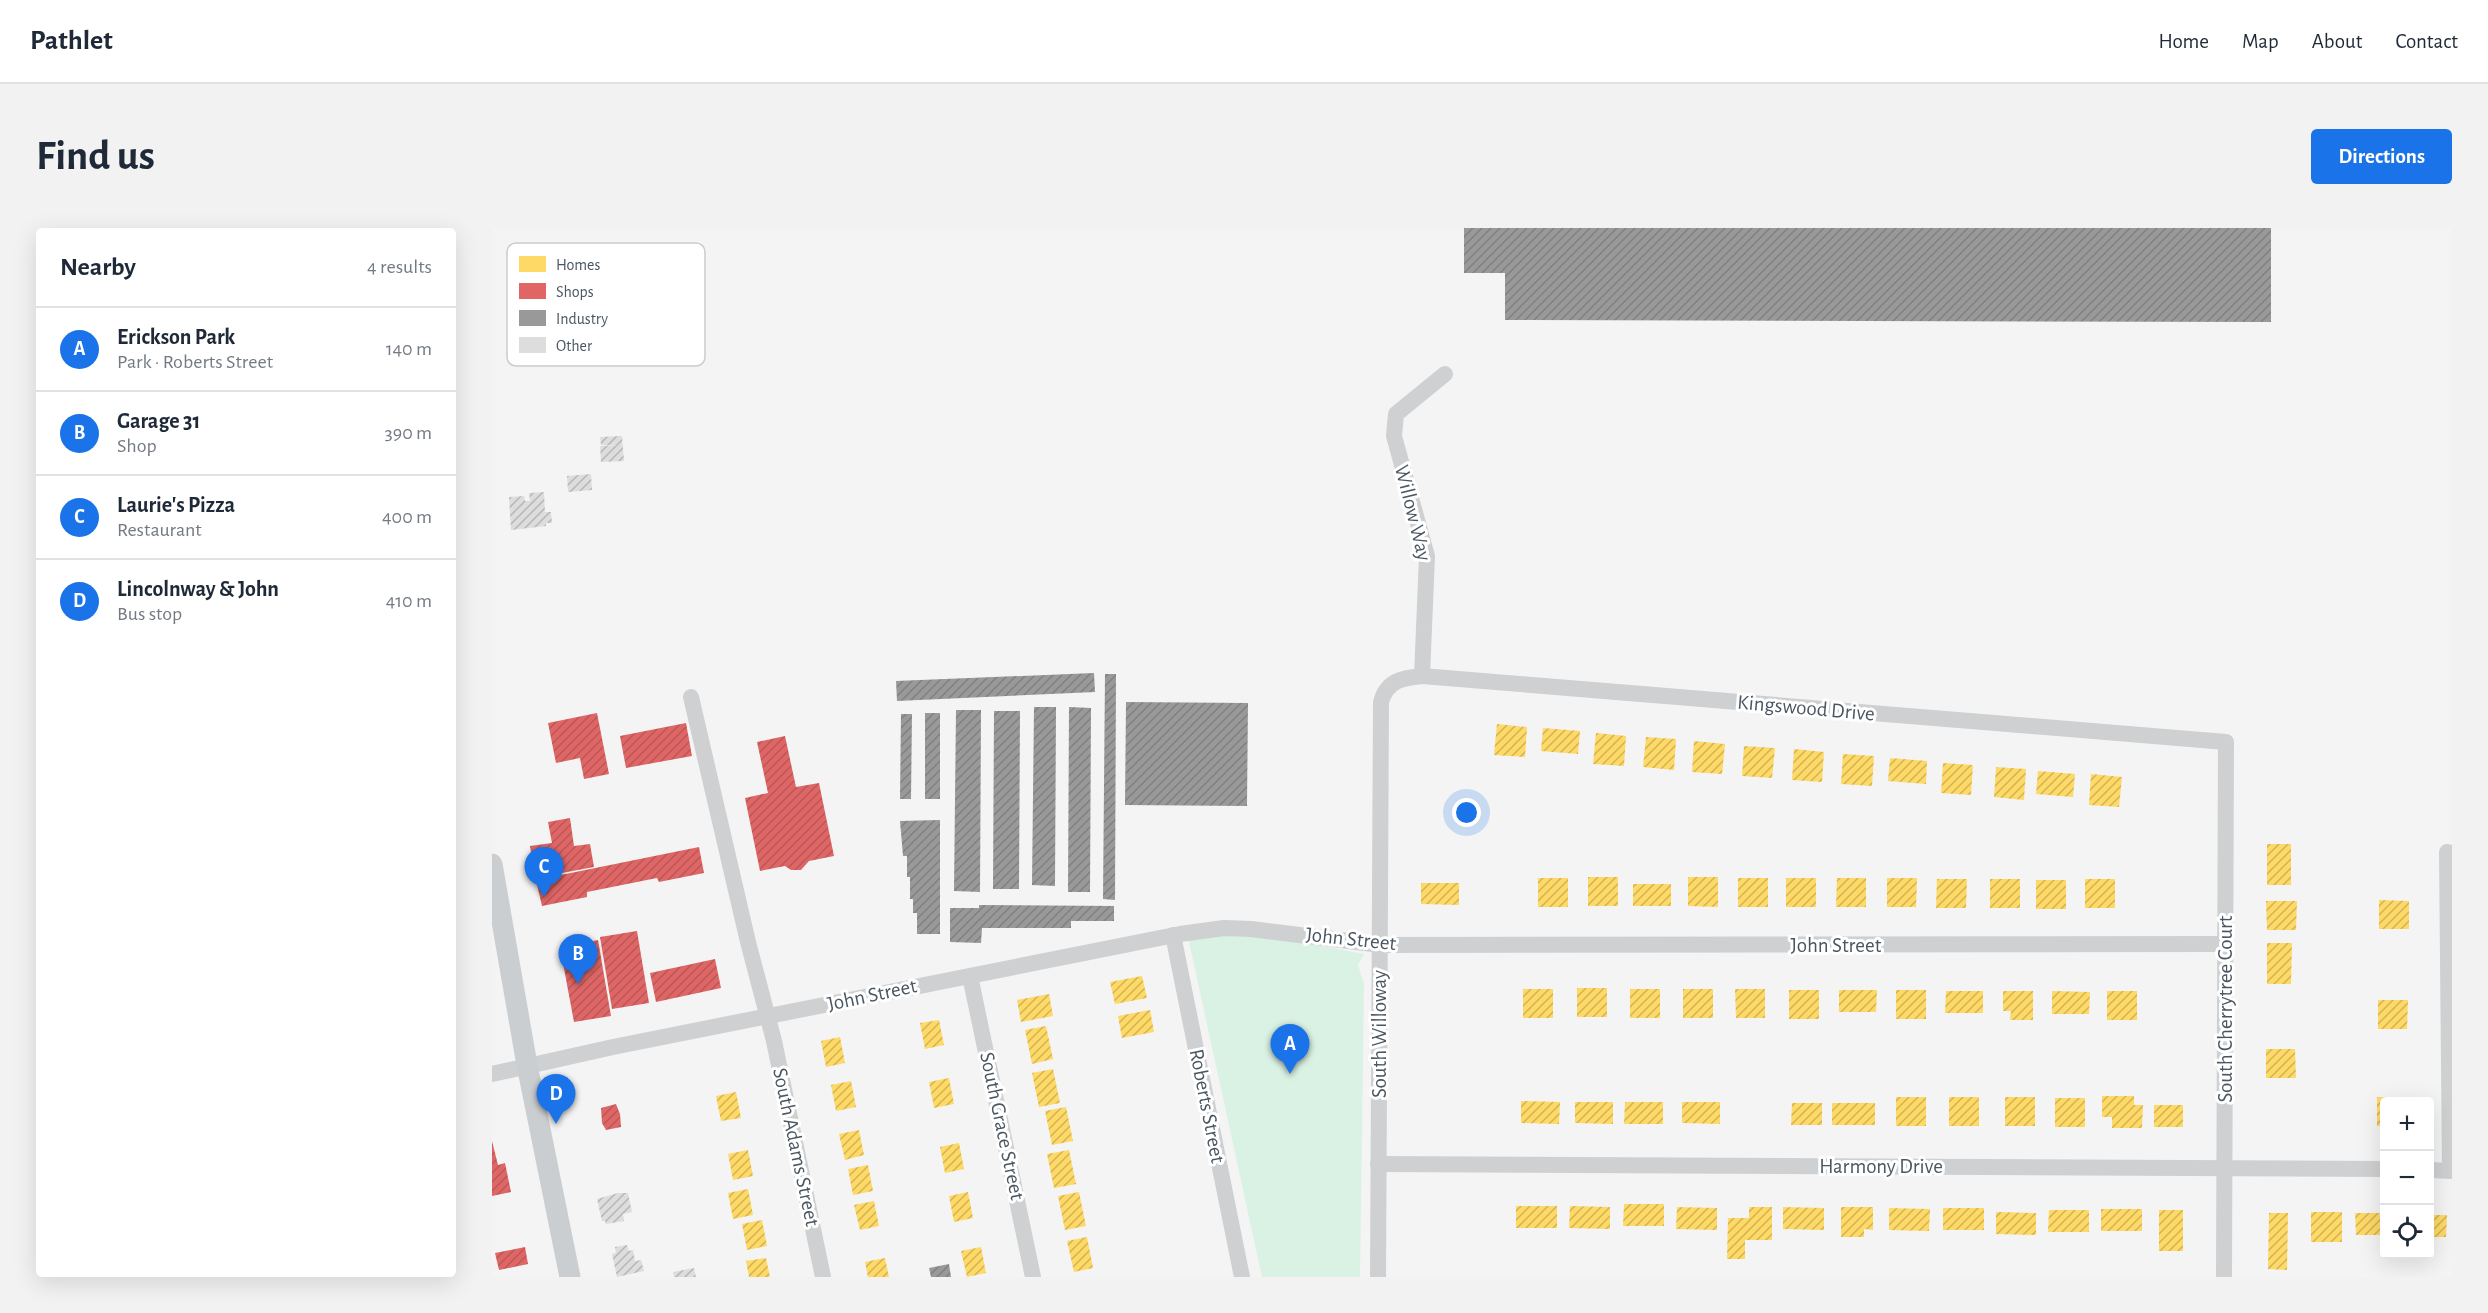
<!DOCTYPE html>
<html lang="en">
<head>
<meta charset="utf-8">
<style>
  :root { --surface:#fff; --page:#f2f2f3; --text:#1f2937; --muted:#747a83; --line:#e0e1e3; --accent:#1a73e8 }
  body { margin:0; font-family:"Alegreya Sans",sans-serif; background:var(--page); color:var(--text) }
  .controls { position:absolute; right:18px; bottom:18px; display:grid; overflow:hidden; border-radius:6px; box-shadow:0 6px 24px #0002 }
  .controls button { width:54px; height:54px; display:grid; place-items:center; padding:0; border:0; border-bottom:2px solid var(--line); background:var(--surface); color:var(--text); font:30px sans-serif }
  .you { position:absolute; left:975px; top:585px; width:21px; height:21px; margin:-15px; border:4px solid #fff; border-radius:50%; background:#1a73e8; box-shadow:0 0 0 9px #1a73e833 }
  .badge { display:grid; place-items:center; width:39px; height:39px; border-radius:50%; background:var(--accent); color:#fff; font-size:20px; font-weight:700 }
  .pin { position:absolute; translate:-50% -50px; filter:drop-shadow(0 2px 3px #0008) }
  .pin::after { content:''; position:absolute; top:32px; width:21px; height:18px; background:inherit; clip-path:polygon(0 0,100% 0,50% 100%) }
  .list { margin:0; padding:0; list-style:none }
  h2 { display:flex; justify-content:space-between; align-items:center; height:78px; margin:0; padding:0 24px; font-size:26px }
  h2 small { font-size:20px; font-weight:400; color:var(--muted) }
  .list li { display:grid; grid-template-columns:39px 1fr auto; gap:18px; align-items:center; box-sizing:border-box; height:84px; padding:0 24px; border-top:2px solid var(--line) }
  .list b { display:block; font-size:22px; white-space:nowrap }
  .list p { margin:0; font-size:20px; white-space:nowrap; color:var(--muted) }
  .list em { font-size:20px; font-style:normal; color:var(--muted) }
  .icon { flex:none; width:33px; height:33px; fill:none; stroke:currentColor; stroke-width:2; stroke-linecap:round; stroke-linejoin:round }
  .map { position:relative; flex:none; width:1960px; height:1049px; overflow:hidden; border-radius:6px }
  header { display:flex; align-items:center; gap:36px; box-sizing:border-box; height:84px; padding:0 30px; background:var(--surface); border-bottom:2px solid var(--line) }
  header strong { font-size:28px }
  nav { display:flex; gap:33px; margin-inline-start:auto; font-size:21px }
  .intro { display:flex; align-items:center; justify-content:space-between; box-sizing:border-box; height:144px; padding:0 36px }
  h1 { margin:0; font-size:42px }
  .button { padding:15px 27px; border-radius:6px; background:var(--accent); color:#fff; font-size:21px; font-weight:700 }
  main { display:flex; gap:36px; padding:0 36px }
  aside { flex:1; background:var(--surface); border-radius:6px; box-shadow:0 6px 24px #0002 }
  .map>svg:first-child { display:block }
  .park { fill:#d9f2e3 }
  .homes { fill:url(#homes-hatch) }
  .shops { fill:url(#shops-hatch) }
  .industry { fill:url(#industry-hatch) }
  .building { fill:url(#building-hatch) }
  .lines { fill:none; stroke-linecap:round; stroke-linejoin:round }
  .minor { stroke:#ced0d2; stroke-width:16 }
  .major { stroke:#caced1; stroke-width:21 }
  .labels { text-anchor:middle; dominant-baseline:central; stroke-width:6; stroke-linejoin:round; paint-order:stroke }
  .street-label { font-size:21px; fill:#4a5661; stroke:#fff }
  .key { fill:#fff; stroke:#c9ccd0; stroke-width:1.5 }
  .key-label { font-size:16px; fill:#4a5661 }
</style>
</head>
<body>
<header>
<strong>Pathlet</strong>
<nav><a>Home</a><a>Map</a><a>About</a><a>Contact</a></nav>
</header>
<div class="intro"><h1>Find us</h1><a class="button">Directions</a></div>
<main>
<aside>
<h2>Nearby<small>4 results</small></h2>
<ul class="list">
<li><span class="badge">A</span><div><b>Erickson Park</b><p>Park · Roberts Street</p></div><em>140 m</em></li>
<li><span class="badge">B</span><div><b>Garage 31</b><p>Shop</p></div><em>390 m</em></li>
<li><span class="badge">C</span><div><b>Laurie's Pizza</b><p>Restaurant</p></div><em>400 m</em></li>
<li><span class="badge">D</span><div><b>Lincolnway &amp; John</b><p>Bus stop</p></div><em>410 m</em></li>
</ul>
</aside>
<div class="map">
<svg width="1960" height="1049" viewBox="0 0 1960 1049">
  <defs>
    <pattern id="homes-hatch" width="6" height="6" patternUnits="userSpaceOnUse" patternTransform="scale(1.5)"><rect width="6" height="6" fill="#ffd966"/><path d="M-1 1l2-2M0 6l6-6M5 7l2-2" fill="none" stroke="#d0b357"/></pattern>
    <pattern id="shops-hatch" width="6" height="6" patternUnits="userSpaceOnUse" patternTransform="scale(1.5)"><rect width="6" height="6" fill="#e06666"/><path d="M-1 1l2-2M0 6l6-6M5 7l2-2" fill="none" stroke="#b85757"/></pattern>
    <pattern id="industry-hatch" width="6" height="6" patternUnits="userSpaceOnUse" patternTransform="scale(1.5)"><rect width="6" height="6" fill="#999"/><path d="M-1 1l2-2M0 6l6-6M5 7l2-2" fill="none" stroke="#7f8080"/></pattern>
    <pattern id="building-hatch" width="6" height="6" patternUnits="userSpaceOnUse" patternTransform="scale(1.5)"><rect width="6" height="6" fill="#ddddde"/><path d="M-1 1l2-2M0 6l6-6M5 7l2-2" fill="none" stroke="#b5b6b7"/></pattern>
  </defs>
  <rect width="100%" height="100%" fill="#f4f4f4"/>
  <polygon class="park" points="761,705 872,726 866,737 872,756 868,1049 770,1049 696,709"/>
  <g class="homes">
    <polygon points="1005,496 1035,499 1033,529 1002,527"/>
    <polygon points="1051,500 1088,503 1086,526 1049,523"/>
    <polygon points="1104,505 1134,508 1132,538 1101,536"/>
    <polygon points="1154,509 1184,511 1182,542 1151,539"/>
    <polygon points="1202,513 1233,516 1230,546 1200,544"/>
    <polygon points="1252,518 1283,520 1280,550 1250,548"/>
    <polygon points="1302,521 1332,524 1330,554 1300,552"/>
    <polygon points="1351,526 1382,528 1380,558 1349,556"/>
    <polygon points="1398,530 1435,533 1434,556 1396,553"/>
    <polygon points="1451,535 1481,537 1479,567 1449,565"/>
    <polygon points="1504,539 1534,541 1532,572 1502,569"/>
    <polygon points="1546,543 1583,546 1581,569 1544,566"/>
    <polygon points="1599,546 1630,549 1627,579 1597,577"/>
    <rect x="1775" y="616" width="24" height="41"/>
    <rect x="1096" y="649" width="30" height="29"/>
    <polygon points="1196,649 1226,649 1226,679 1196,678"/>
    <rect x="1046" y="650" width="30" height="29"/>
    <rect x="1246" y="650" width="30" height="29"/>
    <rect x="1294" y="650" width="30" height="29"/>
    <polygon points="1345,650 1374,650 1374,679 1344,679"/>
    <polygon points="1395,650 1425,650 1424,679 1395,679"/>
    <polygon points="1445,651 1475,651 1474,680 1444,680"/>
    <rect x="1498" y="651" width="30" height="29"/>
    <rect x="1593" y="651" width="30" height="29"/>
    <rect x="1544" y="652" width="30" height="29"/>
    <polygon points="929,655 967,655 967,677 929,676"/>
    <rect x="1141" y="656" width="38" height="22"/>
    <polygon points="1887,672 1917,673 1917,701 1887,701"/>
    <polygon points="1774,673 1805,673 1804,702 1775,702"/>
    <polygon points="1775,715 1800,715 1799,756 1775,756"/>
    <polygon points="650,748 655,770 623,776 618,754"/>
    <rect x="1085" y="760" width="30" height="29"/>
    <rect x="1031" y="761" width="30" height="29"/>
    <rect x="1138" y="761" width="30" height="29"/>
    <rect x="1191" y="761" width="30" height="29"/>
    <polygon points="1243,761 1273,761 1273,790 1244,790"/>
    <rect x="1297" y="762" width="30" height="29"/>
    <polygon points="1347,762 1385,762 1384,784 1347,784"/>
    <rect x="1404" y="762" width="30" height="29"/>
    <polygon points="1454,763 1491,763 1491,785 1453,785"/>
    <polygon points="1511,763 1541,763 1541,792 1518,792 1519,783 1511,783"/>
    <polygon points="1560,763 1598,764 1597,786 1560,786"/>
    <rect x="1615" y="763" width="30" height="29"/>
    <polygon points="557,766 561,788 529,794 525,772"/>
    <polygon points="1886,772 1916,772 1915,801 1886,801"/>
    <polygon points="658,782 662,804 630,810 626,788"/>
    <polygon points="447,792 452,817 433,821 428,795"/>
    <polygon points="554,798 561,831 540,836 533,802"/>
    <polygon points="348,809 353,835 334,839 329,813"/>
    <polygon points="1774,821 1803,821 1804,850 1774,850"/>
    <polygon points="561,841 568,875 547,879 540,845"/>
    <polygon points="457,850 462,876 442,880 437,854"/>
    <polygon points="359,853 364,879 344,883 339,857"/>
    <polygon points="244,864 249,890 229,893 224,868"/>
    <polygon points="1610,868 1642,868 1642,877 1651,877 1650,900 1620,900 1620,889 1610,889"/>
    <rect x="1404" y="869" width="30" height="29"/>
    <rect x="1457" y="869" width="30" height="29"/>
    <rect x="1513" y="869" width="30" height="29"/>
    <polygon points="1885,869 1915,869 1915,874 1892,874 1892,898 1885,898"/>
    <rect x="1563" y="870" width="30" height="29"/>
    <polygon points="1029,873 1068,874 1067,896 1029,895"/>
    <polygon points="1083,874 1121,874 1121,896 1083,895"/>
    <polygon points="1133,874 1171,874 1171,896 1132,896"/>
    <polygon points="1190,874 1228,874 1228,896 1190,895"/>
    <polygon points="1300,875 1330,875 1330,897 1299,897"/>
    <rect x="1340" y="875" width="43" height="22"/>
    <rect x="1662" y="877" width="29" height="22"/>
    <polygon points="574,879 581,913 560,917 553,883"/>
    <polygon points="367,902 372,927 353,932 347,906"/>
    <polygon points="467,915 472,941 453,945 448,919"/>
    <polygon points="256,922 261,948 241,952 236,926"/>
    <polygon points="577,922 584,956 562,960 555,926"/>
    <polygon points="376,937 381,963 361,967 356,941"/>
    <polygon points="256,961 261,987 241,991 236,965"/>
    <polygon points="476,964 481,990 462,994 457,968"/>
    <polygon points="587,964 594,998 573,1002 566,968"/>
    <polygon points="382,973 387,998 368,1002 362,977"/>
    <polygon points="1132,976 1172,976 1172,998 1131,998"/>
    <rect x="1024" y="978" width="41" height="22"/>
    <polygon points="1078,978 1118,979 1118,1001 1077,1000"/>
    <polygon points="1185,979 1225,980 1225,1002 1184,1001"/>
    <polygon points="1257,979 1280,979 1280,1012 1253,1012 1253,1031 1235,1031 1236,990 1257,990"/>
    <polygon points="1291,979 1332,980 1332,1002 1291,1001"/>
    <polygon points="1349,979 1381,979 1381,1002 1372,1001 1372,1009 1349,1009"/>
    <polygon points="1397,980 1438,981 1437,1003 1397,1002"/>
    <rect x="1451" y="980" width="41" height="22"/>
    <rect x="1609" y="981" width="41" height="22"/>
    <polygon points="1557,982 1597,982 1597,1004 1556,1004"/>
    <rect x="1667" y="982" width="24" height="41"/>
    <polygon points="1504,984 1544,985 1544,1007 1504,1006"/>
    <rect x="1819" y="984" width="31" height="30"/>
    <polygon points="1777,985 1796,985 1795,1042 1776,1041"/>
    <polygon points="1863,985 1889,985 1889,988 1892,988 1892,1007 1864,1007"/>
    <polygon points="1938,987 1955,987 1954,1009 1938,1009"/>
    <polygon points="270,992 275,1018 255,1022 250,996"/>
    <polygon points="595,1009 601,1040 582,1044 575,1013"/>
    <polygon points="489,1019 494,1045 475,1049 469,1023"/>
    <polygon points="274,1030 278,1049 257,1049 254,1033"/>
    <polygon points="393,1030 397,1049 376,1049 373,1034"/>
  </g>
  <g class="shops">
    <polygon points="105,485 117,546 92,551 88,530 64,535 56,495"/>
    <polygon points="194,495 200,528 134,540 128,508"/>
    <polygon points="293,508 304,559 327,555 342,628 317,633 309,642 299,642 293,638 268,643 253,570 276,565 265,514"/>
    <polygon points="78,590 82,618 98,616 102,639 43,650 38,618 60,615 56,594"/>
    <polygon points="207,619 212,645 167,654 165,650 95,664 95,669 50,678 44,652"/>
    <polygon points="145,703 157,775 120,781 108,709"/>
    <polygon points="106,712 119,788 82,794 68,719"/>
    <polygon points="223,731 229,760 164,774 158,745"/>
    <polygon points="124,876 128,886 129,899 114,902 110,895 109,880"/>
    <polygon points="0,913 6,937 13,935 19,964 0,968"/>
    <polygon points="33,1019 36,1036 7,1042 3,1025"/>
  </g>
  <g class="industry">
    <polygon points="972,0 1779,0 1779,94 1013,92 1013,45 972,45"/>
    <polygon points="602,445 603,464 405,473 404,453"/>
    <polygon points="613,446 624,446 623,672 611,671"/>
    <polygon points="634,474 756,475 755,578 633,577"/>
    <polygon points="542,479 564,479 563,658 540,657"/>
    <polygon points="577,479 599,480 598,664 576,664"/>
    <polygon points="464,482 489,482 488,664 462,663"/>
    <polygon points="502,483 528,483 527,661 501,661"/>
    <rect x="433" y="485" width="15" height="86"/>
    <polygon points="409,486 420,486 419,571 408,571"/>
    <polygon points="448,592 448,706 425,706 425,685 421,685 421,671 418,671 418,649 415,649 415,628 411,628 408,593"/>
    <polygon points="487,677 622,678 622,693 579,693 579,700 490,700 489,715 458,714 458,680 487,680"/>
    <polygon points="457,1036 459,1049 439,1049 437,1040"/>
  </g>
  <g class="building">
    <polygon points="130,208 132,233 109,234 108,218 128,217 109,217 108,209"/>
    <polygon points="99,246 100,262 76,264 75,248"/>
    <polygon points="52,264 53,284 59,284 60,295 54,295 54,298 19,302 17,269 32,268 33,273 38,273 37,265"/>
    <polygon points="126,965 136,965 140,984 131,986 132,993 114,996 113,993 110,993 105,971"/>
    <polygon points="135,1017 137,1023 141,1022 143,1033 149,1032 152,1043 125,1049 120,1026 124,1025 123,1019"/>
    <polygon points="202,1040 204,1049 182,1049 181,1044"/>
  </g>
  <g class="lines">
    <g class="minor">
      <polyline points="930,448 935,328 902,208 904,186 953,146"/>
      <polyline points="199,469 256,714 282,813 331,1049"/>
      <polyline points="681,707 750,1049"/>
      <polyline points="478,748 541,1049"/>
      <polyline points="0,846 121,819 688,706 732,700 759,701 889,717 1732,716"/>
      <polyline points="886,936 1892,941"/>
      <polyline points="1938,942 1960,943"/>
      <polyline points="1958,943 1955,624 1960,625"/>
      <path d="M886,1049L889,474C895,452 911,450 930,448L1734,514L1732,1049"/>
    </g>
    <polyline class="major" points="0,636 35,837 78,1049"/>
  </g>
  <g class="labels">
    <g class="street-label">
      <text transform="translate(921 285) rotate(76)">Willow Way</text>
      <text transform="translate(1314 480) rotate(5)">Kingswood Drive</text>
      <text transform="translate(859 711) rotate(6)">John Street</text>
      <text x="1344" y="717">John Street</text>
      <text transform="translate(380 767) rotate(-12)">John Street</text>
      <text transform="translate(1733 781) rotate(-90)">South Cherrytree Court</text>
      <text transform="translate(887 806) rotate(-90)">South Willoway</text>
      <text transform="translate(715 878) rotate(79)">Roberts Street</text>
      <text transform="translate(510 898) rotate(78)">South Grace Street</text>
      <text transform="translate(304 919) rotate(78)">South Adams Street</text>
      <text x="1389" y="938">Harmony Drive</text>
    </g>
  </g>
  <rect x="15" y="15" width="198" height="123" rx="9" class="key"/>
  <rect x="27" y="28" width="27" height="16" fill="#ffd966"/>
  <rect x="27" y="55" width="27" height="16" fill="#e06666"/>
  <rect x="27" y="82" width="27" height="16" fill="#999"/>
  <rect x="27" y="109" width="27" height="16" fill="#ddddde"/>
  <g class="key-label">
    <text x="64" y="42">Homes</text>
    <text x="64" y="69">Shops</text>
    <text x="64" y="96">Industry</text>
    <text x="64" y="123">Other</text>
  </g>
</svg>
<div class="controls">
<button>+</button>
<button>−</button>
<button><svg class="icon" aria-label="locate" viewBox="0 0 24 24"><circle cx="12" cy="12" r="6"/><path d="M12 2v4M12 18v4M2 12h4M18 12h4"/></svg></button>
</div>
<div class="you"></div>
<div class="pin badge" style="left:798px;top:846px">A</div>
<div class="pin badge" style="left:86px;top:756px">B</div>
<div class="pin badge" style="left:52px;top:669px">C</div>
<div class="pin badge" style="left:64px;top:896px">D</div>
</div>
</main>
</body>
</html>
